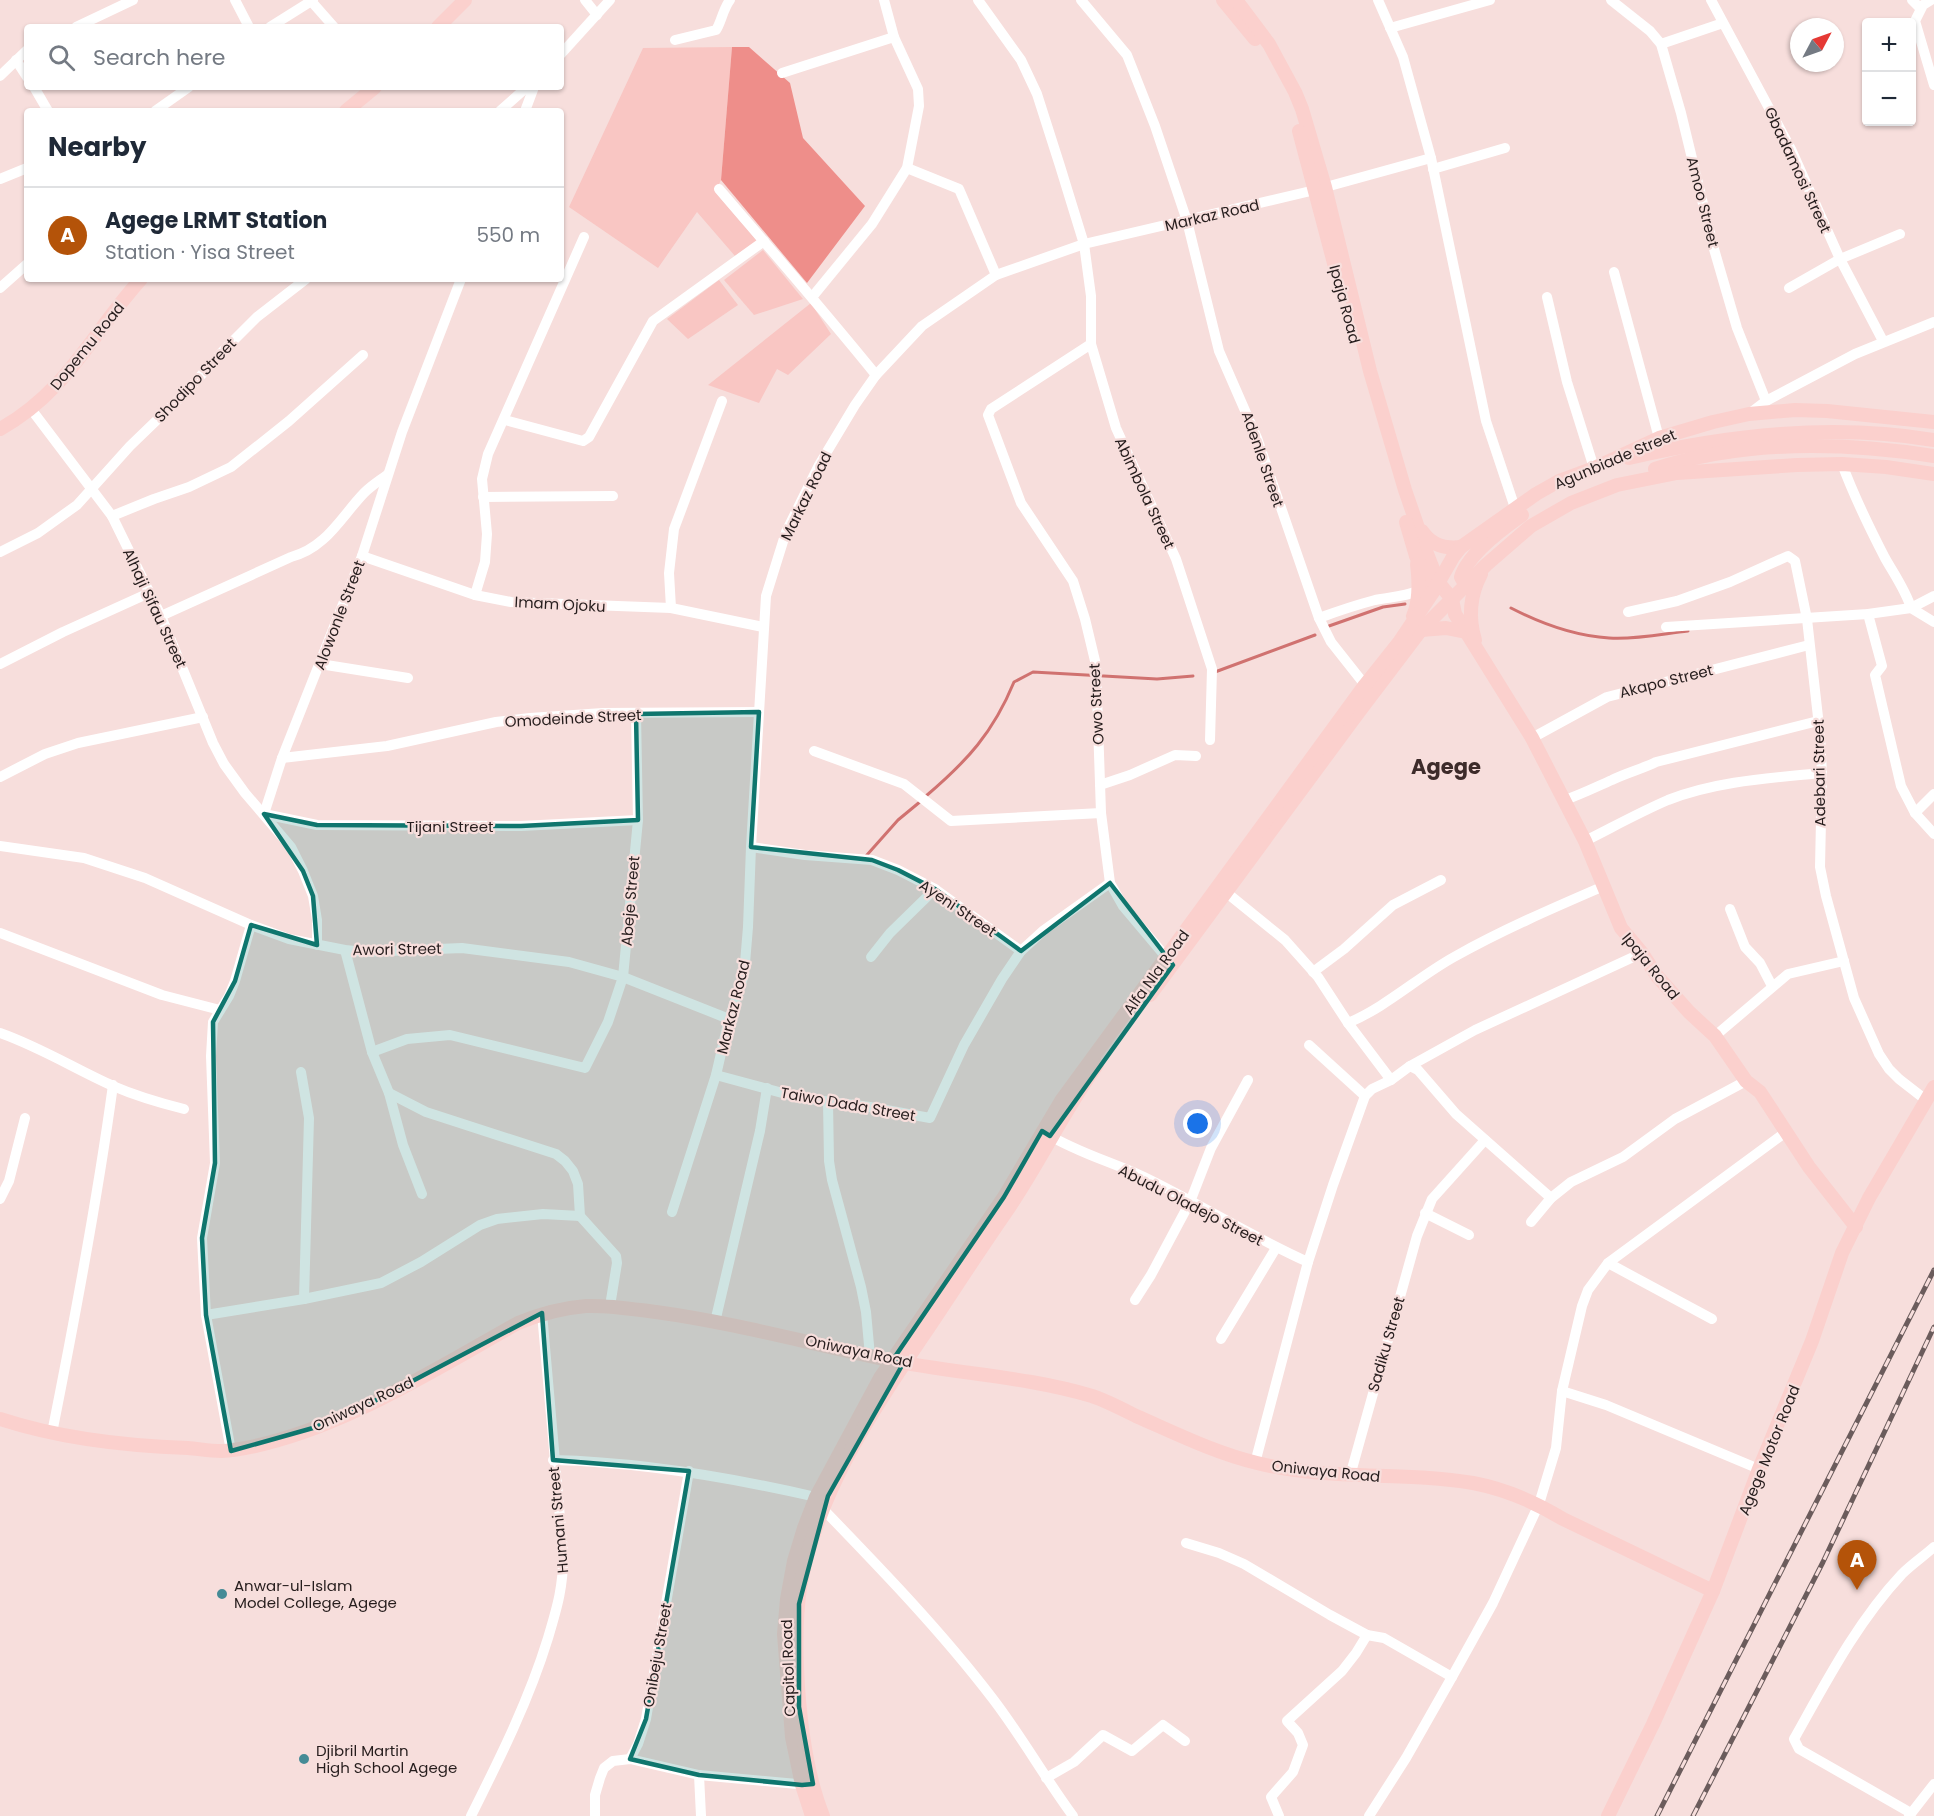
<!DOCTYPE html>
<html lang="en">
<head>
<meta charset="utf-8">
<style>
  :root { --surface:#fff; --page:#f6f6f7; --text:#1f2937; --muted:#747a83; --line:#e0e1e3; --accent:#b45309 }
  body { margin:0; font-family:Poppins,sans-serif; background:var(--page); color:var(--text) }
  .controls { position:absolute; right:18px; top:18px; display:grid; overflow:hidden; border-radius:6px; box-shadow:0 2px 4px #0004 }
  .controls button { width:54px; height:54px; display:grid; place-items:center; padding:0; border:0; border-bottom:2px solid var(--line); background:var(--surface); color:var(--text); font:30px sans-serif }
  .compass { position:absolute; left:1790px; top:18px; width:54px; height:54px; border-radius:50%; background:var(--surface); box-shadow:0 2px 4px #0004; rotate:49deg }
  .you { position:absolute; left:1198px; top:1124px; width:21px; height:21px; margin:-15px; border:4px solid #fff; border-radius:50%; background:#1a73e8; box-shadow:0 0 0 9px #1a73e833 }
  .badge { display:grid; place-items:center; width:39px; height:39px; border-radius:50%; background:var(--accent); color:#fff; font-size:20px; font-weight:700 }
  .pin { position:absolute; translate:-50% -50px; filter:drop-shadow(0 2px 3px #0008) }
  .pin::after { content:''; position:absolute; top:32px; width:21px; height:18px; background:inherit; clip-path:polygon(0 0,100% 0,50% 100%) }
  .list { margin:0; padding:0; list-style:none }
  h2 { display:flex; justify-content:space-between; align-items:center; height:78px; margin:0; padding:0 24px; font-size:26px }
  h2 small { font-size:20px; font-weight:400; color:var(--muted) }
  .list li { display:grid; grid-template-columns:39px 1fr auto; gap:18px; align-items:center; box-sizing:border-box; height:96px; padding:0 24px; border-top:2px solid var(--line) }
  .list b { display:block; font-size:22px; white-space:nowrap }
  .list p { margin:0; font-size:20px; white-space:nowrap; color:var(--muted) }
  .list em { font-size:20px; font-style:normal; color:var(--muted) }
  .icon { flex:none; width:33px; height:33px; fill:none; stroke:currentColor; stroke-width:2; stroke-linecap:round; stroke-linejoin:round }
  .map { position:relative; flex:none; width:1934px; height:1816px; overflow:hidden }
  .search { position:absolute; background:var(--surface); box-shadow:0 2px 4px #0004; left:24px; top:24px; width:540px; height:66px; display:flex; align-items:center; gap:15px; box-sizing:border-box; padding:0 21px; border-radius:6px; color:var(--muted); font-size:22px }
  .panel { position:absolute; background:var(--surface); box-shadow:0 2px 4px #0004; left:24px; top:108px; width:540px; height:174px; border-radius:6px }
  .map>svg:first-child { display:block }
  .green { fill:#f9c6c3 }
  .forest { fill:#ee8e8a }
  .lines { fill:none; stroke-linecap:round; stroke-linejoin:round }
  .stream { stroke:#d07270; stroke-width:3 }
  .minor { stroke:#fff; stroke-width:10 }
  .major { stroke:#fbd0cd; stroke-width:14 }
  .rail-casing { stroke:#6b5c5c; stroke-width:5 }
  .rail { stroke:#f7dedc; stroke-width:3; stroke-dasharray:9; stroke-linecap:butt }
  .marked { fill:#0f766e; fill-opacity:0.2; stroke:#0f766e; stroke-width:4.5; stroke-linejoin:round }
  .poi-dot { fill:#458b96; stroke:#f7dedc; stroke-width:2 }
  .labels { text-anchor:middle; dominant-baseline:central; stroke-width:4.5; stroke-linejoin:round; paint-order:stroke }
  .street-label { font-size:15px; fill:#261d1d; stroke:#f7dedc }
  .poi-label { font-size:15px; fill:#261d1d; stroke:#f7dedc; text-anchor:start }
  .district-label { font-size:21px; font-weight:bold; fill:#3d2b2a; stroke:#f7dedc }
</style>
</head>
<body>
<div class="map">
<svg width="1934" height="1816" viewBox="0 0 1934 1816">
  <rect width="100%" height="100%" fill="#f7dedc"/>
  <g class="green">
    <polygon points="732,47 721,180 715,192 757,241 735,256 697,212 658,268 569,207 643,48"/>
    <polygon points="763,250 803,299 754,315 724,280"/>
    <polygon points="719,280 738,305 688,339 667,319"/>
    <polygon points="811,303 831,334 788,375 777,369 759,403 708,385"/>
  </g>
  <polygon class="forest" points="732,47 749,47 790,83 803,138 865,206 807,283 721,180"/>
  <g class="lines">
    <g class="stream">
      <path d="M1511,608C1540,623 1576,636 1609,638C1634,640 1662,634 1688,631"/>
      <polyline points="1329,626 1383,607 1405,604"/>
      <polyline points="1215,672 1315,635"/>
      <path d="M926,796C967,761 993,733 1014,682L1033,672L1157,679L1193,676"/>
      <polyline points="866,856 898,820 921,801"/>
    </g>
    <g class="minor">
      <polyline points="235,0 249,27"/>
      <polyline points="585,0 597,15"/>
      <polyline points="978,0 1021,60 1037,94 1060,166 1084,244 1091,296 1091,344 1116,428 1176,559 1212,669 1210,740"/>
      <polyline points="1081,0 1127,55 1155,126 1187,221 1219,351 1257,438 1319,618 1331,642 1365,685 1371,688"/>
      <polyline points="1378,0 1403,57 1431,158 1486,421 1515,508"/>
      <polyline points="1611,0 1650,31 1661,44 1681,113 1714,249 1737,328 1766,401 1749,414"/>
      <polyline points="1711,0 1791,149 1840,259 1883,341"/>
      <polyline points="1912,0 1920,8"/>
      <polyline points="1931,0 1923,5 1915,21 1934,85"/>
      <polyline points="311,1 334,27"/>
      <polyline points="76,27 133,0"/>
      <polyline points="270,27 313,0"/>
      <polyline points="1390,28 1490,0"/>
      <path d="M675,40L716,30C721,23 723,9 730,0"/>
      <polyline points="1661,44 1723,23"/>
      <polyline points="561,54 610,0"/>
      <polyline points="16,60 27,77"/>
      <polyline points="782,73 894,37"/>
      <polyline points="0,76 27,50"/>
      <polyline points="34,87 48,111"/>
      <polyline points="155,111 189,87"/>
      <polyline points="500,111 527,87"/>
      <polyline points="525,111 534,87"/>
      <polyline points="907,168 959,189 996,275"/>
      <polyline points="1433,169 1505,148"/>
      <polyline points="0,179 27,168"/>
      <path d="M719,189C772,251 825,312 876,375"/>
      <polyline points="1614,272 1659,438"/>
      <polyline points="0,288 27,264"/>
      <polyline points="1789,288 1840,259 1900,234"/>
      <polyline points="813,296 872,224 907,168 919,106 918,89 894,37 884,0"/>
      <polyline points="1547,297 1567,382 1594,468"/>
      <polyline points="1091,344 991,409 988,415 1021,503 1073,581 1085,619 1096,665 1101,813 1110,883 1123,906 1171,963"/>
      <polyline points="1766,401 1855,354 1934,322"/>
      <polyline points="31,409 112,516 161,616 213,743 224,764 245,793 291,847 303,871 313,896 317,920 317,945"/>
      <polyline points="505,420 583,441 589,437 653,321 764,241"/>
      <path d="M1842,464C1854,496 1869,527 1885,558C1894,574 1906,591 1911,608L1934,622"/>
      <polyline points="483,497 613,496"/>
      <polyline points="112,516 154,499 189,487 231,467 289,421 363,355"/>
      <polyline points="0,552 38,533 77,505 130,446 186,392 222,352 257,317 306,279"/>
      <polyline points="362,556 475,595 511,602 671,608 763,627"/>
      <polyline points="475,595 485,562 487,534 482,479 488,454 584,237"/>
      <polyline points="671,608 669,573 674,529 722,401"/>
      <polyline points="1628,612 1677,601 1730,582 1788,556 1795,561 1807,619 1820,735 1822,773 1820,867 1826,896 1854,998 1879,1054 1889,1069 1899,1079 1926,1100"/>
      <polyline points="1868,614 1882,666 1875,675 1901,786 1915,813 1934,834"/>
      <path d="M161,616L291,557C326,548 341,517 364,493C371,486 379,481 387,475"/>
      <path d="M1319,618C1338,611 1356,605 1375,600C1390,597 1403,597 1418,591"/>
      <polyline points="1666,627 1868,614 1911,608 1934,596"/>
      <polyline points="0,664 63,632 149,593"/>
      <polyline points="320,664 408,678"/>
      <polyline points="1532,738 1607,697 1809,645"/>
      <polyline points="814,751 904,784 951,821 1101,813"/>
      <polyline points="282,758 387,746 496,722 530,718 603,713 759,712"/>
      <polyline points="0,777 45,754 78,743 203,717"/>
      <polyline points="1100,785 1130,775 1175,755 1196,756"/>
      <path d="M1565,800C1582,794 1596,787 1612,780C1626,773 1642,769 1656,762L1818,721"/>
      <polyline points="1915,813 1934,794"/>
      <polyline points="264,814 282,758 362,556 402,432 461,279"/>
      <polyline points="264,814 317,825 521,826 638,820"/>
      <path d="M1585,841C1613,827 1640,812 1668,800C1716,781 1771,778 1822,773"/>
      <polyline points="0,846 84,858 145,878 251,925 289,939 345,950 366,952 462,948 569,962 623,977 729,1019"/>
      <polyline points="751,847 805,855 872,860 898,870 935,889 1021,951"/>
      <polyline points="1227,893 1285,940 1318,977 1348,1023 1391,1080"/>
      <polyline points="1730,909 1745,947 1760,963 1772,986"/>
      <polyline points="0,933 162,995 220,1010"/>
      <polyline points="345,950 372,1052 389,1093 403,1145 422,1194"/>
      <polyline points="871,957 890,933 935,889"/>
      <polyline points="1313,972 1344,949 1393,905 1441,880"/>
      <path d="M1348,1023C1386,1007 1418,977 1454,957C1502,930 1553,908 1604,886"/>
      <path d="M0,1033C40,1047 75,1069 113,1086C136,1096 160,1103 184,1109"/>
      <polyline points="1715,1036 1788,974 1844,961"/>
      <polyline points="1309,1045 1365,1096"/>
      <polyline points="372,1052 407,1039 450,1035 585,1068 608,1022 623,977 638,820 636,714"/>
      <polyline points="1410,1066 1418,1070 1456,1114 1551,1198"/>
      <polyline points="301,1072 309,1118 304,1299"/>
      <polyline points="716,1075 801,1098 870,1107 930,1118 964,1045 1002,979 1021,951 1044,930 1110,883"/>
      <polyline points="389,1093 426,1112 556,1154 565,1161 573,1171 578,1184 580,1216 616,1256 617,1263 610,1306"/>
      <polyline points="828,1102 829,1161 832,1180 861,1287 866,1312 870,1356"/>
      <path d="M1047,1134C1078,1153 1112,1162 1144,1177C1200,1204 1252,1237 1308,1262"/>
      <polyline points="0,1199 9,1181 25,1118"/>
      <polyline points="672,1212 716,1075 729,1019 744,975 748,927 751,847 766,596 786,532 819,465 855,405 876,375 922,326 996,275 1084,244 1315,190 1431,158"/>
      <polyline points="1425,1213 1469,1235"/>
      <polyline points="1531,1222 1551,1198 1571,1182 1623,1157 1675,1119 1746,1081"/>
      <polyline points="1608,1263 1712,1319"/>
      <polyline points="1135,1300 1151,1275 1190,1202 1211,1148 1248,1080"/>
      <polyline points="206,1315 304,1299 381,1283 421,1262 480,1225 497,1219 543,1214 580,1216"/>
      <polyline points="715,1322 760,1131 767,1088"/>
      <polyline points="1221,1339 1276,1248"/>
      <polyline points="1562,1391 1606,1405 1759,1469"/>
      <path d="M52,1433C75,1318 97,1203 113,1085"/>
      <polyline points="231,1451 206,1315 202,1238 215,1163 211,1056 213,1022 229,996 235,981 251,925"/>
      <path d="M553,1460C642,1462 729,1477 816,1497"/>
      <polyline points="1255,1463 1308,1262 1333,1185 1365,1096 1372,1089 1391,1080 1410,1066 1475,1030 1642,953"/>
      <polyline points="1350,1476 1417,1236 1432,1199 1485,1140"/>
      <path d="M823,1509C882,1570 941,1631 993,1699C1022,1737 1045,1778 1073,1816"/>
      <polyline points="1186,1543 1219,1553 1244,1564 1330,1615 1367,1635 1384,1638 1452,1677"/>
      <polyline points="630,1759 638,1744 646,1719 689,1471"/>
      <polyline points="699,1775 701,1816"/>
      <polyline points="1046,1778 1074,1762 1103,1735 1132,1751 1163,1725 1185,1741"/>
      <path d="M1911,1813L1799,1749L1794,1739C1826,1682 1857,1622 1902,1574C1912,1564 1924,1556 1934,1547"/>
      <path d="M471,1816C500,1758 529,1700 548,1638C557,1608 564,1585 563,1552L542,1313"/>
      <polyline points="595,1816 595,1795 600,1778 604,1768 613,1761 630,1759 699,1775 808,1785"/>
      <polyline points="1279,1816 1271,1797 1293,1772 1303,1745 1298,1733 1287,1721 1342,1671 1356,1653 1367,1635"/>
      <polyline points="1369,1816 1406,1758 1452,1677 1493,1603 1539,1504 1556,1448 1562,1391 1582,1306 1588,1290 1608,1263 1786,1132"/>
      <polyline points="1909,1816 1934,1784"/>
    </g>
    <g class="major">
      <polyline points="1223,0 1255,39"/>
      <polyline points="1236,0 1269,44 1295,92 1302,109 1325,187 1370,371 1405,490 1426,551 1438,582 1452,599 1455,614 1532,738 1585,841 1621,928 1642,953 1657,976 1689,1012 1715,1036 1746,1081 1760,1092 1809,1167 1856,1227"/>
      <polyline points="438,27 465,0"/>
      <polyline points="346,111 375,87"/>
      <polyline points="1299,131 1335,267"/>
      <path d="M0,429C66,393 93,332 141,279"/>
      <path d="M1629,458C1729,435 1832,423 1934,440"/>
      <path d="M1655,469C1743,440 1843,442 1934,456"/>
      <polyline points="1406,522 1416,556 1432,591"/>
      <path d="M1422,531C1431,545 1445,549 1461,547"/>
      <path d="M1466,586L1461,577C1468,554 1502,529 1522,515"/>
      <path d="M1413,616C1420,601 1419,580 1417,564"/>
      <polyline points="1421,630 1446,628 1466,632"/>
      <path d="M1475,640C1468,617 1470,595 1481,574"/>
      <polyline points="1150,995 1358,713 1421,630 1486,565 1531,526 1571,503 1617,485 1677,473 1797,465 1842,464 1886,467 1934,474"/>
      <path d="M0,1419C61,1439 124,1446 188,1448C202,1449 219,1453 233,1450C331,1436 432,1371 518,1323C540,1314 561,1308 586,1306C609,1305 632,1309 656,1312C736,1323 811,1344 889,1360C957,1374 1025,1376 1092,1396C1107,1401 1122,1409 1136,1416C1175,1433 1215,1453 1257,1463C1328,1481 1402,1471 1473,1483C1505,1489 1535,1502 1563,1519L1713,1591"/>
      <polyline points="812,1816 802,1785 792,1737 784,1634 787,1599 794,1561 804,1528 816,1497 880,1378 1004,1197 1061,1101 1365,685 1400,641 1433,592 1453,557 1461,547 1536,494 1559,481 1594,468 1659,438 1713,422 1749,414 1795,410 1827,411 1934,422"/>
      <path d="M823,1816C807,1776 801,1730 798,1687C796,1654 795,1621 800,1588C817,1488 878,1403 933,1321C957,1285 981,1248 1006,1212C1039,1164 1063,1112 1097,1065"/>
      <polyline points="1608,1816 1653,1724 1713,1591 1759,1469 1812,1341 1842,1253 1869,1198 1934,1087"/>
    </g>
    <defs>
      <g id="rail">
        <polyline points="1657,1816 1934,1270"/>
        <polyline points="1693,1816 1823,1562 1934,1327"/>
      </g>
    </defs>
    <use href="#rail" class="rail-casing"/>
    <use href="#rail" class="rail"/>
  </g>
  <path class="marked" d="M759,712L751,847L872,860L898,870L935,889L1021,951L1110,883L1173,965L1050,1136L1042,1131L1004,1197L892,1361L904,1362L828,1496L799,1604V1707L813,1784L802,1785L699,1775L630,1759L646,1719L689,1471L553,1460L542,1313L365,1406L313,1428L231,1451L206,1315L202,1238L215,1163L213,1022L235,981L251,925L317,945L313,896L303,871L264,814L317,825L521,826L638,820L636,714Z"/>
  <g class="poi-dot">
    <circle cx="222" cy="1594" r="6"/>
    <circle cx="304" cy="1759" r="6"/>
  </g>
  <g class="labels">
    <g class="street-label">
      <text transform="translate(1798 170) rotate(65)">Gbadamosi Street</text>
      <text transform="translate(1703 202) rotate(76)">Amoo Street</text>
      <text transform="translate(1212 215) rotate(-13)">Markaz Road</text>
      <text transform="translate(1345 304) rotate(75)">Ipaja Road</text>
      <text transform="translate(87 346) rotate(-51)">Dopemu Road</text>
      <text transform="translate(195 380) rotate(-46)">Shodipo Street</text>
      <text transform="translate(1263 459) rotate(71)">Adenle Street</text>
      <text transform="translate(1615 459) rotate(-23)">Agunbiade Street</text>
      <text transform="translate(1145 493) rotate(65)">Abimbola Street</text>
      <text transform="translate(806 496) rotate(-64)">Markaz Road</text>
      <text transform="translate(560 604) rotate(3)">Imam Ojoku</text>
      <text transform="translate(155 608) rotate(65)">Alhaji Sifau Street</text>
      <text transform="translate(339 615) rotate(-69)">Alowonle Street</text>
      <text transform="translate(1666 681) rotate(-14)">Akapo Street</text>
      <text transform="translate(1096 704) rotate(-93)">Owo Street</text>
      <text transform="translate(573 718) rotate(-3)">Omodeinde Street</text>
      <text transform="translate(1819 773) rotate(-91)">Adebari Street</text>
      <text x="450" y="826">Tijani Street</text>
      <text transform="translate(630 901) rotate(-85)">Abeje Street</text>
      <text transform="translate(958 908) rotate(34)">Ayeni Street</text>
      <text transform="translate(397 949) rotate(-1)">Awori Street</text>
      <text transform="translate(1651 966) rotate(51)">Ipaja Road</text>
      <text transform="translate(1156 972) rotate(-54)">Alfa Nla Road</text>
      <text transform="translate(733 1007) rotate(-76)">Markaz Road</text>
      <text transform="translate(848 1104) rotate(10)">Taiwo Dada Street</text>
      <text transform="translate(1191 1205) rotate(27)">Abudu Oladejo Street</text>
      <text transform="translate(1386 1344) rotate(-74)">Sadiku Street</text>
      <text transform="translate(859 1351) rotate(12)">Oniwaya Road</text>
      <text transform="translate(363 1404) rotate(-25)">Oniwaya Road</text>
      <text transform="translate(1769 1450) rotate(-68)">Agege Motor Road</text>
      <text transform="translate(1326 1471) rotate(6)">Oniwaya Road</text>
      <text transform="translate(558 1520) rotate(-95)">Humani Street</text>
      <text transform="translate(657 1655) rotate(-80)">Onibeju Street</text>
      <text transform="translate(788 1668) rotate(-92)">Capitol Road</text>
    </g>
    <g class="poi-label">
      <text x="234" y="1585">Anwar-ul-Islam<tspan x="234" dy="17">Model College, Agege</tspan></text>
      <text x="316" y="1750">Djibril Martin<tspan x="316" dy="17">High School Agege</tspan></text>
    </g>
    <g class="district-label">
      <text x="1446" y="766">Agege</text>
    </g>
  </g>
</svg>
<div class="controls">
<button>+</button>
<button>−</button>
</div>
<svg class="compass" viewBox="-18 -18 36 36"><path d="M0-13l5 13h-10z" fill="#e53935"/><path d="M0 13l5-13h-10z" fill="#747a83"/></svg>
<div class="you"></div>
<div class="pin badge" style="left:1857px;top:1590px">A</div>
<div class="search"><svg class="icon" aria-label="search" viewBox="0 0 24 24"><circle cx="10" cy="10" r="6"/><path d="M15 15l6 6"/></svg>Search here</div>
<section class="panel">
<h2>Nearby<small></small></h2>
<ul class="list">
<li><span class="badge">A</span><div><b>Agege LRMT Station</b><p>Station · Yisa Street</p></div><em>550 m</em></li>
</ul>
</section>
</div>
</body>
</html>
